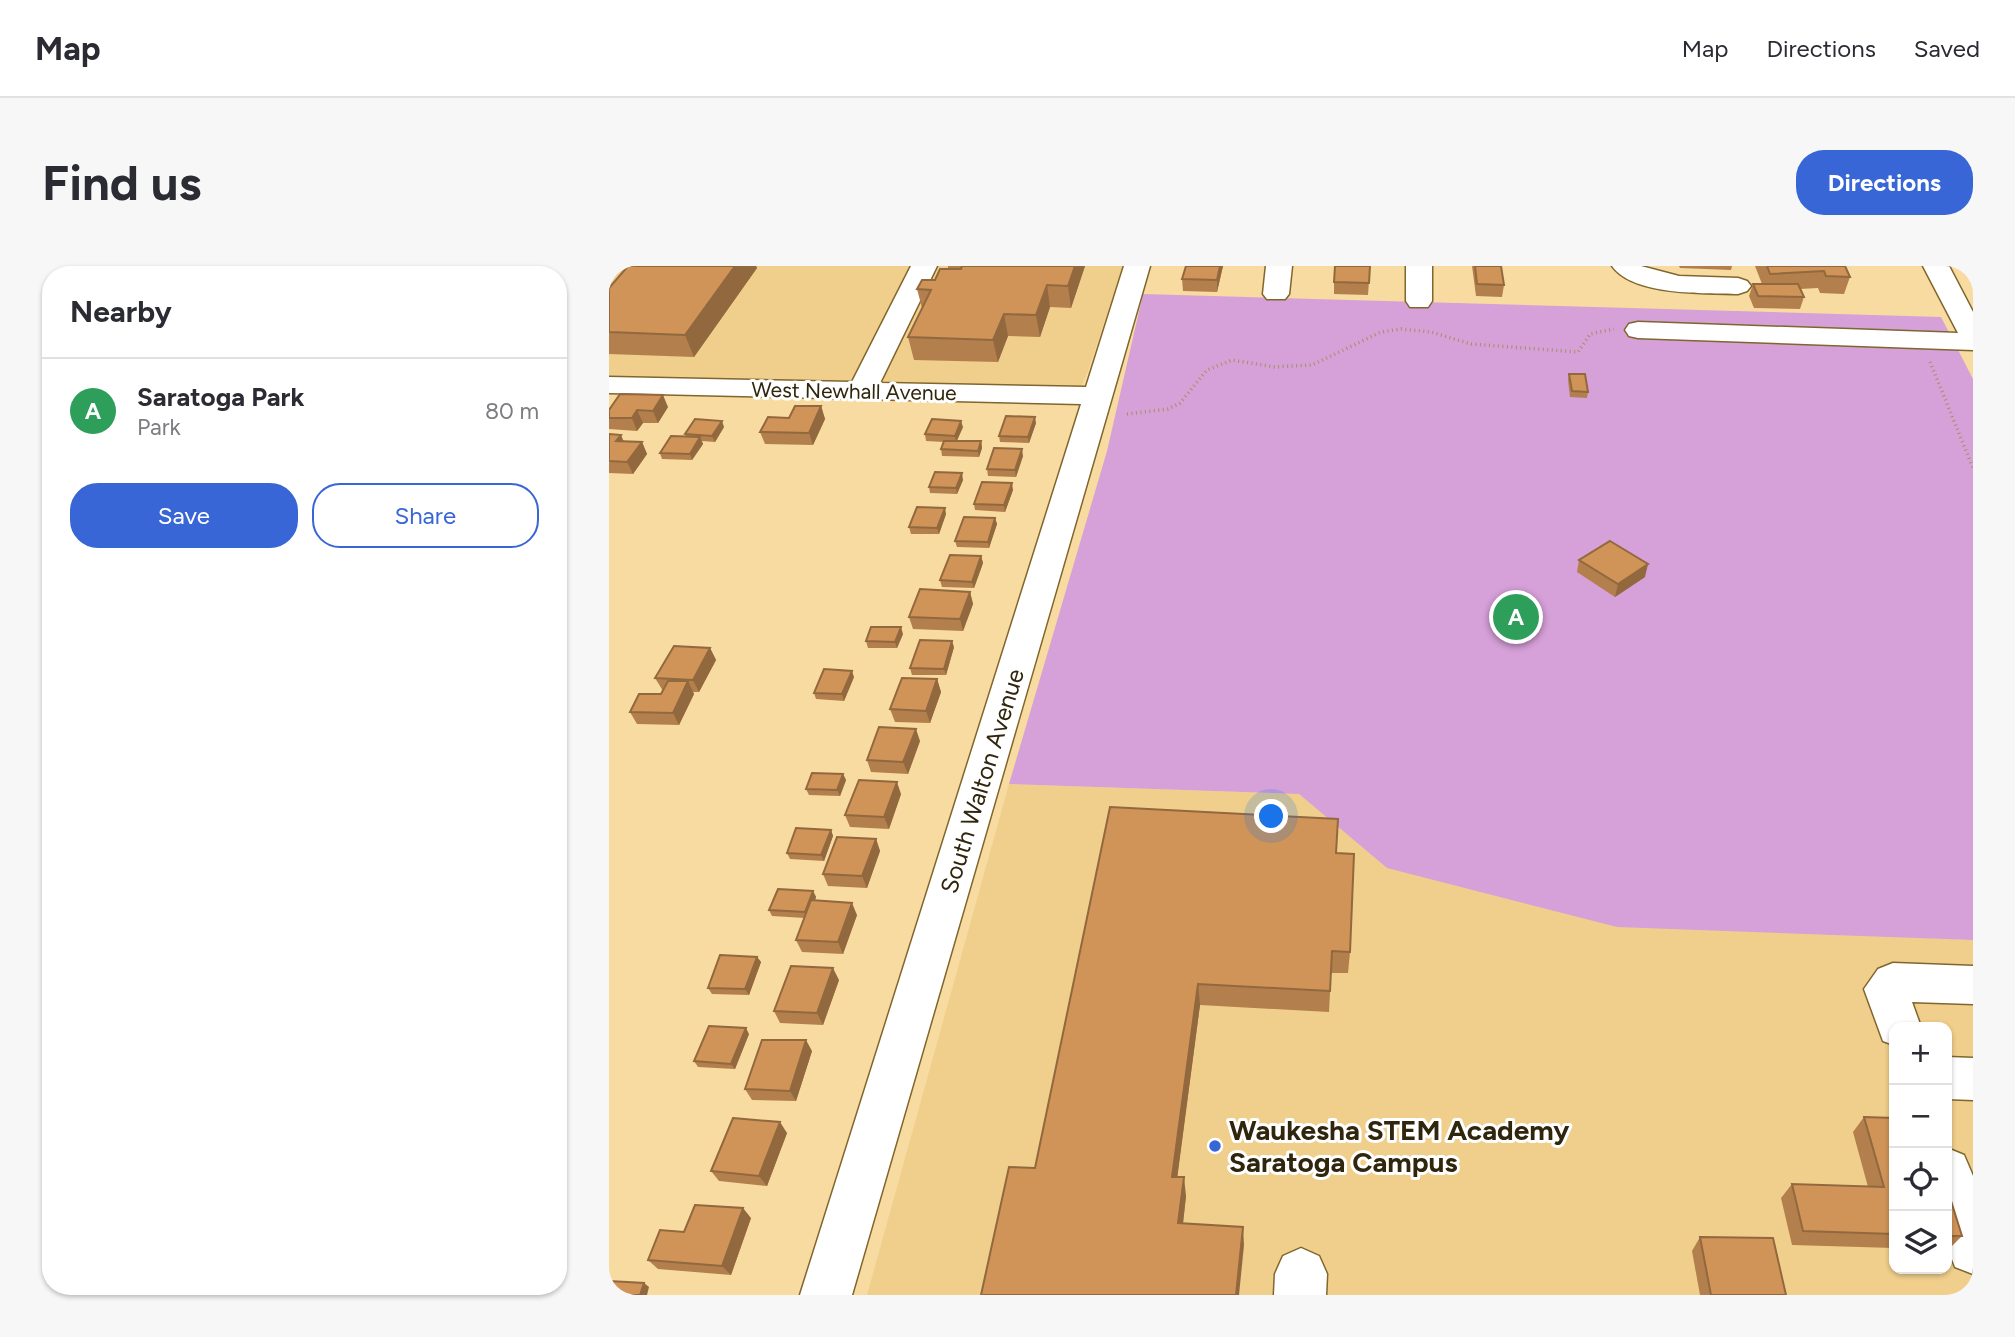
<!DOCTYPE html>
<html lang="en">
<head>
<meta charset="utf-8">
<style>
  :root { --surface:#fff; --page:#f7f7f7; --text:#2b2b33; --muted:#7c7c81; --line:#e1e1e2; --accent:#3966d6 }
  body { margin:0; font-family:Figtree,sans-serif; background:var(--page); color:var(--text) }
  .controls { position:absolute; right:21px; bottom:21px; display:grid; overflow:hidden; border-radius:14px; box-shadow:0 2px 5px #0004 }
  .controls button { width:63px; height:63px; display:grid; place-items:center; padding:0; border:0; border-bottom:2px solid var(--line); background:var(--surface); color:var(--text); font:35px sans-serif }
  .you { position:absolute; left:663px; top:551px; width:24px; height:24px; margin:-18px; border:5px solid #fff; border-radius:50%; background:#1a73e8; box-shadow:0 0 0 10px #1a73e833 }
  .badge { display:grid; place-items:center; width:46px; height:46px; border-radius:50%; background:var(--accent); color:#fff; font-size:23px; font-weight:700 }
  .pin { position:absolute; translate:-50% -50%; border:4px solid #fff; box-shadow:0 2px 7px #0006 }
  .list { margin:0; padding:0; list-style:none }
  h2 { display:flex; justify-content:space-between; align-items:center; height:91px; margin:0; padding:0 28px; font-size:30px }
  h2 small { font-size:23px; font-weight:400; color:var(--muted) }
  .list li { display:grid; grid-template-columns:46px 1fr auto; gap:21px; align-items:center; box-sizing:border-box; height:105px; padding:0 28px; border-top:2px solid var(--line) }
  .list b { display:block; font-size:26px; white-space:nowrap }
  .list p { margin:0; font-size:23px; white-space:nowrap; color:var(--muted) }
  .list em { font-size:23px; font-style:normal; color:var(--muted) }
  .actions { display:flex; gap:14px; padding:21px 28px }
  .actions a { flex:1; padding:16px 0; border:2px solid var(--accent); border-radius:28px; text-align:center; font-size:24px; color:var(--accent) }
  .actions .main { background:var(--accent); color:#fff }
  .icon { flex:none; width:38px; height:38px; fill:none; stroke:currentColor; stroke-width:2; stroke-linecap:round; stroke-linejoin:round }
  .map { position:relative; flex:none; width:1364px; height:1029px; overflow:hidden; border-radius:28px }
  header { display:flex; align-items:center; gap:42px; box-sizing:border-box; height:98px; padding:0 35px; background:var(--surface); border-bottom:2px solid var(--line) }
  header strong { font-size:33px }
  nav { display:flex; gap:38px; margin-inline-start:auto; font-size:24px }
  .intro { display:flex; align-items:center; justify-content:space-between; box-sizing:border-box; height:168px; padding:0 42px }
  h1 { margin:0; font-size:49px }
  .button { padding:18px 32px; border-radius:28px; background:var(--accent); color:#fff; font-size:24px; font-weight:700 }
  main { display:flex; gap:42px; padding:0 42px }
  aside { flex:1; background:var(--surface); border-radius:28px; box-shadow:0 2px 5px #0004 }
  .map>svg:first-child { display:block }
  .built { fill:#f0cf8c; fill-rule:evenodd }
  .green { fill:#d6a0d9 }
  .lines { fill:none; stroke-linecap:round; stroke-linejoin:round }
  .minor-casing { stroke:#80662d; stroke-width:3 }
  .path { stroke:#a59063; stroke-width:3.5; stroke-dasharray:1 3.5; stroke-linecap:butt }
  .minor { fill:#fff; fill-rule:evenodd }
  .wall { fill:#b37f4c }
  .shaded-wall { fill:#92683e }
  .building { fill:#d09458; stroke:#92683e; stroke-width:2 }
  .poi-dot { fill:#3966d6; stroke:#fff; stroke-width:2.5 }
  .labels { text-anchor:middle; dominant-baseline:central; stroke-width:6; stroke-linejoin:round; paint-order:stroke }
  .far-street-label { font-size:21px; fill:#30250d; stroke:#fff }
  .street-label { font-size:24px; fill:#30250d; stroke:#fff }
  .near-poi-label { font-size:28px; font-weight:bold; fill:#30250d; stroke:#fff; text-anchor:start }
</style>
</head>
<body>
<header>
<strong>Map</strong>
<nav><a>Map</a><a>Directions</a><a>Saved</a></nav>
</header>
<div class="intro"><h1>Find us</h1><a class="button">Directions</a></div>
<main>
<aside>
<h2>Nearby<small></small></h2>
<ul class="list">
<li><span class="badge" style="background:#2e9e5b">A</span><div><b>Saratoga Park</b><p>Park</p></div><em>80 m</em></li>
</ul>
<div class="actions"><a class="main">Save</a><a>Share</a></div>
</aside>
<div class="map">
<svg width="1364" height="1029" viewBox="0 0 1364 1029">
  <rect width="100%" height="100%" fill="#f8dba0"/>
  <g class="built">
    <polygon points="0,0 514,0 479,105 473,119 463,122 0,111"/>
    <path d="M400,518L690,528L778,602L1238,668L1364,674V1029H258ZM1285,761H1338V1003H1285Z"/>
  </g>
  <polygon class="green" points="534,28 1332,51 1364,113 1364,674 1008,661 778,602 690,528 400,518 498,185"/>
  <g class="lines">
    <defs>
      <g id="minor">
        <polygon points="302,0 328,0 271,117 477,121 515,0 541,0 243,1029 191,1029 472,138 0,127 0,111 243,116"/>
        <polygon points="657,0 683,0 680,28 676,33 658,33 654,28"/>
        <polygon points="797,0 823,0 823,35 819,41 801,41 797,35"/>
        <path d="M1003,0H1032L1070,10L1129,12L1138,15L1142,20L1138,25L1129,28C1096,27 1024,30 1003,0Z"/>
        <polygon points="1314,0 1340,0 1364,46 1364,84 1029,72 1020,70 1016,64 1020,58 1029,56 1349,67"/>
        <polygon points="1284,697 1364,700 1364,738 1303,736 1312,761 1285,761 1285,779 1274,775 1255,723 1269,703"/>
        <polygon points="1338,791 1364,792 1364,834 1338,833"/>
        <polygon points="1338,882 1355,889 1364,910 1364,1008 1346,1001 1338,980"/>
        <polygon points="692,982 710,990 718,1008 717,1029 665,1029 666,1008 674,990"/>
      </g>
    </defs>
    <use href="#minor" class="minor-casing"/>
    <g class="path">
      <polyline points="1321,96 1364,202"/>
      <polyline points="518,148 559,143 571,137 598,104 623,94 666,101 703,99 772,66 792,63 822,66 862,78 969,86 981,68 1005,63"/>
    </g>
    <use href="#minor" class="minor"/>
  </g>
  <g class="wall">
    <polygon points="19,0 147,0 148,2 85,91 0,88 0,22"/>
    <polygon points="339,0 476,0 462,42 441,41 431,71 399,70 389,96 305,94 299,71 313,42 308,23 326,14 339,3"/>
    <polygon points="577,0 614,0 608,26 574,25 573,13"/>
    <polygon points="761,0 759,29 725,28 725,16"/>
    <polygon points="863,0 892,0 895,19 893,31 867,30"/>
    <polygon points="1070,0 1123,0 1122,4 1071,2"/>
    <polygon points="1146,0 1236,0 1241,11 1235,28 1211,27 1209,22 1191,23 1195,31 1191,43 1145,42 1140,30 1144,18 1153,18"/>
    <polygon points="960,108 979,126 978,132 961,131 959,114"/>
    <polygon points="212,140 216,153 204,179 156,178 151,166 180,152"/>
    <polygon points="59,141 49,157 34,157 28,165 0,163 0,144"/>
    <polygon points="427,157 420,177 391,176 390,170"/>
    <polygon points="115,161 106,176 93,175 94,178 83,194 53,193 51,187 77,171 76,168"/>
    <polygon points="354,161 348,175 372,175 373,182 370,191 333,190 332,183 335,176 317,175 316,168"/>
    <polygon points="0,168 15,175 33,176 38,188 24,208 0,207"/>
    <polygon points="414,190 407,211 379,210 378,203"/>
    <polygon points="354,214 348,228 321,227 320,221"/>
    <polygon points="404,224 396,246 366,244 365,238"/>
    <polygon points="337,248 330,268 302,268 300,261"/>
    <polygon points="386,252 388,258 380,282 348,281 346,275"/>
    <polygon points="372,290 374,297 365,322 333,321 331,314"/>
    <polygon points="970,294 1036,311 1006,331 968,306"/>
    <polygon points="361,326 364,338 354,365 304,363 300,351"/>
    <polygon points="294,368 288,382 259,382 257,375"/>
    <polygon points="345,381 337,409 303,409 301,402"/>
    <polygon points="101,382 107,394 90,426 84,426 85,428 70,459 28,458 21,446 52,428 54,425 46,412"/>
    <polygon points="245,411 235,435 207,433 205,427"/>
    <polygon points="328,413 332,426 321,457 286,456 281,443"/>
    <polygon points="311,475 299,508 262,506 258,494"/>
    <polygon points="234,508 237,514 231,530 200,529 197,523"/>
    <polygon points="292,528 280,563 241,561 236,549"/>
    <polygon points="501,541 727,587 741,686 739,707 722,707 720,746 591,739 568,911 577,930 574,957 635,979 400,901 426,902"/>
    <polygon points="222,564 224,570 215,595 181,593 178,587"/>
    <polygon points="267,573 271,585 258,622 219,620 214,608"/>
    <polygon points="204,625 207,631 206,634 248,649 234,688 193,686 187,674 196,652 163,650 160,644"/>
    <polygon points="148,691 152,696 140,729 103,728 99,722"/>
    <polygon points="230,714 214,759 171,757 165,745"/>
    <polygon points="140,768 126,803 89,801 85,795"/>
    <polygon points="203,785 187,835 143,834 136,823"/>
    <polygon points="1255,851 1285,852 1285,982 1183,979 1172,932 1183,918 1259,921 1244,866"/>
    <polygon points="178,867 158,920 110,915 102,905"/>
    <polygon points="1338,922 1353,970 1339,984 1338,984"/>
    <polygon points="142,952 122,1009 49,1003 39,994 75,966"/>
    <polygon points="1091,971 1177,1029 1091,1029 1083,985"/>
  </g>
  <g class="shaded-wall">
    <polygon points="126,0 147,0 148,2 85,91 76,69"/>
    <polygon points="466,0 476,0 462,42 459,20"/>
    <polygon points="611,0 614,0 608,26 608,14"/>
    <polygon points="438,19 441,41 431,71 427,49"/>
    <polygon points="395,48 399,70 389,96 384,74"/>
    <polygon points="54,129 59,141 49,157 44,145"/>
    <polygon points="212,140 216,153 204,179 200,167"/>
    <polygon points="28,144 34,157 28,165 23,152"/>
    <polygon points="426,151 427,157 420,177 419,171"/>
    <polygon points="113,155 115,161 106,176 103,170"/>
    <polygon points="352,155 354,161 347,176 346,170"/>
    <polygon points="12,169 17,181 7,175"/>
    <polygon points="91,171 94,178 83,194 81,188"/>
    <polygon points="372,175 373,182 370,191 369,185"/>
    <polygon points="33,176 38,188 24,208 18,196"/>
    <polygon points="413,183 414,190 407,211 406,204"/>
    <polygon points="353,207 354,214 348,228 347,222"/>
    <polygon points="403,217 404,224 396,246 395,239"/>
    <polygon points="336,242 337,248 330,268 328,262"/>
    <polygon points="386,252 388,258 380,282 379,276"/>
    <polygon points="372,290 374,297 365,322 363,316"/>
    <polygon points="1039,298 1036,311 1006,331 1009,318"/>
    <polygon points="361,326 364,338 354,365 351,353"/>
    <polygon points="292,361 294,368 288,382 286,376"/>
    <polygon points="343,375 345,381 337,409 335,403"/>
    <polygon points="101,382 107,394 90,426 84,414"/>
    <polygon points="243,405 245,411 235,435 233,428"/>
    <polygon points="328,413 332,426 321,457 317,445"/>
    <polygon points="79,415 85,428 70,459 64,447"/>
    <polygon points="307,463 311,475 299,508 294,496"/>
    <polygon points="234,508 237,514 231,530 228,524"/>
    <polygon points="288,516 292,528 280,563 275,551"/>
    <polygon points="222,564 224,570 215,595 212,589"/>
    <polygon points="267,573 271,585 258,622 253,610"/>
    <polygon points="204,625 207,631 199,652 196,646"/>
    <polygon points="243,637 248,649 234,688 229,676"/>
    <polygon points="148,691 152,696 140,729 136,723"/>
    <polygon points="224,702 230,714 214,759 208,747"/>
    <polygon points="589,718 591,739 566,929 563,911"/>
    <polygon points="137,762 140,768 126,803 122,798"/>
    <polygon points="197,774 203,785 187,835 181,825"/>
    <polygon points="171,856 178,867 158,920 150,910"/>
    <polygon points="575,911 577,930 572,975 569,957"/>
    <polygon points="134,942 142,952 122,1009 113,1000"/>
    <polygon points="634,961 635,979 630,1029 627,1029"/>
    <polygon points="35,1017 40,1021 38,1029 31,1029"/>
  </g>
  <g class="building">
    <polygon points="19,0 126,0 76,69 0,66 0,22"/>
    <polygon points="353,0 466,0 459,20 438,19 427,49 395,48 384,74 299,71 322,24 308,23 313,14 326,14 331,3 352,3"/>
    <polygon points="577,0 611,0 608,14 573,13"/>
    <polygon points="726,0 761,0 760,17 725,16"/>
    <polygon points="866,0 892,0 895,19 868,18"/>
    <polygon points="1158,0 1236,0 1241,11 1217,10 1215,5 1161,8"/>
    <polygon points="1144,18 1189,18 1195,31 1149,30"/>
    <polygon points="960,108 976,108 979,126 963,125"/>
    <polygon points="11,128 54,129 44,145 28,144 23,152 0,152 0,144"/>
    <polygon points="186,140 212,140 200,167 151,166 159,151 180,152"/>
    <polygon points="397,150 426,151 419,171 390,170"/>
    <polygon points="86,153 113,155 103,170 76,168"/>
    <polygon points="323,153 352,155 346,170 316,168"/>
    <polygon points="0,168 12,169 7,175 33,176 18,196 0,195"/>
    <polygon points="62,170 91,171 81,188 51,187"/>
    <polygon points="335,175 372,175 369,185 332,183"/>
    <polygon points="385,182 413,183 406,204 378,203"/>
    <polygon points="326,206 353,207 347,222 320,221"/>
    <polygon points="373,216 403,217 395,239 365,238"/>
    <polygon points="308,241 336,242 328,262 300,261"/>
    <polygon points="355,251 386,252 379,276 346,275"/>
    <polygon points="1001,275 1039,298 1009,318 970,294"/>
    <polygon points="341,289 372,290 363,316 331,314"/>
    <polygon points="311,323 361,326 351,353 300,351"/>
    <polygon points="262,361 292,361 286,376 257,375"/>
    <polygon points="311,374 343,375 335,403 301,402"/>
    <polygon points="65,380 101,382 84,414 46,412"/>
    <polygon points="215,403 243,405 233,428 205,427"/>
    <polygon points="293,412 328,413 317,445 281,443"/>
    <polygon points="59,415 79,415 64,447 21,446 30,428 52,428"/>
    <polygon points="270,461 307,463 294,496 258,494"/>
    <polygon points="203,507 234,508 228,524 197,523"/>
    <polygon points="250,514 288,516 275,551 236,549"/>
    <polygon points="501,541 729,553 727,587 745,588 741,686 723,685 721,725 589,718 563,911 575,911 569,957 634,961 627,1029 372,1029 400,901 426,902"/>
    <polygon points="187,562 222,564 212,589 178,587"/>
    <polygon points="228,571 267,573 253,610 214,608"/>
    <polygon points="169,623 204,625 196,646 160,644"/>
    <polygon points="202,634 243,637 229,676 187,674"/>
    <polygon points="111,689 148,691 136,723 99,722"/>
    <polygon points="182,700 224,702 208,747 165,745"/>
    <polygon points="100,760 137,762 122,798 85,795"/>
    <polygon points="153,774 197,774 181,825 136,823"/>
    <polygon points="1255,851 1285,852 1285,968 1194,965 1183,918 1275,921"/>
    <polygon points="124,852 171,856 150,910 102,905"/>
    <polygon points="1338,922 1353,970 1338,970"/>
    <polygon points="86,939 134,942 113,1000 39,994 51,964 75,966"/>
    <polygon points="1091,971 1164,972 1177,1029 1102,1029"/>
    <polygon points="0,1015 35,1017 31,1029 0,1029"/>
  </g>
  <circle class="poi-dot" cx="606" cy="880" r="7"/>
  <g class="labels">
    <g class="far-street-label">
      <text transform="translate(245 125) rotate(1)">West Newhall Avenue</text>
    </g>
    <g class="street-label">
      <text transform="translate(373 515) rotate(-73)">South Walton Avenue</text>
    </g>
    <g class="near-poi-label">
      <text x="620" y="864">Waukesha STEM Academy<tspan x="620" dy="32">Saratoga Campus</tspan></text>
    </g>
  </g>
</svg>
<div class="controls">
<button>+</button>
<button>−</button>
<button><svg class="icon" aria-label="locate" viewBox="0 0 24 24"><circle cx="12" cy="12" r="6"/><path d="M12 2v4M12 18v4M2 12h4M18 12h4"/></svg></button>
<button><svg class="icon" aria-label="layers" viewBox="0 0 24 24"><path d="M12 4l9 5-9 5-9-5zM3 14l9 5 9-5"/></svg></button>
</div>
<div class="you"></div>
<div class="pin badge" style="left:907px;top:351px;background:#2e9e5b">A</div>
</div>
</main>
</body>
</html>
